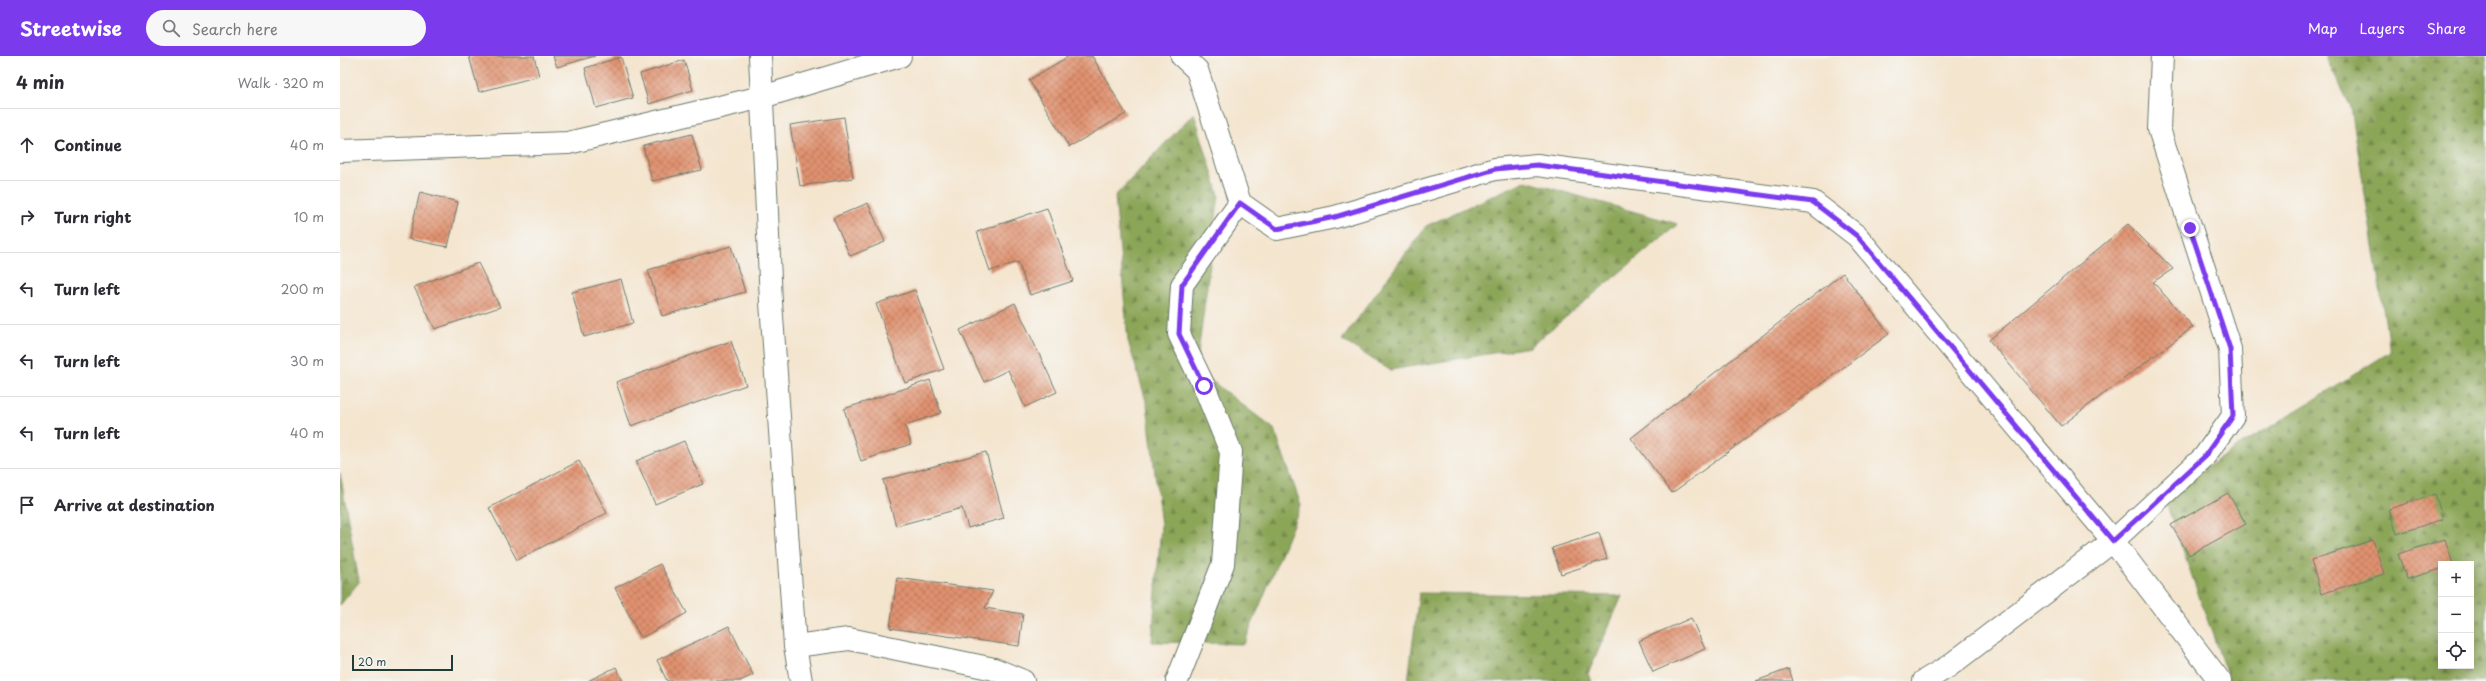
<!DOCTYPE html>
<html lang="en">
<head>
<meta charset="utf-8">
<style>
  :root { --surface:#fff; --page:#f7f7f7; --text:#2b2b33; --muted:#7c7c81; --line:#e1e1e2; --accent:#7c3aed }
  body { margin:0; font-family:"Playpen Sans",sans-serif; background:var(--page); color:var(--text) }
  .controls { position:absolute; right:12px; bottom:12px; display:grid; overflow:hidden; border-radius:0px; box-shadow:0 2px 10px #0003 }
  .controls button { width:36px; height:36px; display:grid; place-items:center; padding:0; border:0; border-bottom:1px solid var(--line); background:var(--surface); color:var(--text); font:20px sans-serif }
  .scale { position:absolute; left:12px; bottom:10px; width:101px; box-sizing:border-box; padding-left:4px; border:2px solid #1f3d34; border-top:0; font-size:11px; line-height:14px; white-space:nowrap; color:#1f3d34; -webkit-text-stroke:3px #f6f6f2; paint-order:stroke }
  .stop { position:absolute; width:12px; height:12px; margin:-9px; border:3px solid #7c3aed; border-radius:50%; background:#fff }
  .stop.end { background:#7c3aed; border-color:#fff; box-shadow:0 1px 4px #0008 }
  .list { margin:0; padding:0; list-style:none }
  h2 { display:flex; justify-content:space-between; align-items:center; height:52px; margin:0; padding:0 16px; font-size:17px }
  h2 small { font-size:13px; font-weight:400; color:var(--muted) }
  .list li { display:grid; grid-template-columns:26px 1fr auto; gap:12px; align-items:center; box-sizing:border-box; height:72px; padding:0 16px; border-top:1px solid var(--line) }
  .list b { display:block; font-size:15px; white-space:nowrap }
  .list em { font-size:13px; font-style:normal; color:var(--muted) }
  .icon { flex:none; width:22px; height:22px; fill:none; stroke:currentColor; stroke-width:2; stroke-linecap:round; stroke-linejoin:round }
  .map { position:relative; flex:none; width:2146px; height:625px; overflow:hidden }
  header { display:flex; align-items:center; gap:24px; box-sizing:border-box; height:56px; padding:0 20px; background:var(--accent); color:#fff }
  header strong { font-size:19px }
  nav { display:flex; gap:22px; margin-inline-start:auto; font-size:14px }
  .search { width:280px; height:36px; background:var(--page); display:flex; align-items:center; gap:10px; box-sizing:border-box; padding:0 14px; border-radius:22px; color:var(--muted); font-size:15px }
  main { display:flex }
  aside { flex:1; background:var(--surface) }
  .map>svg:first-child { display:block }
  .forest { fill:url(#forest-firs); stroke:#567246; fill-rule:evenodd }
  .building { fill:url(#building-cross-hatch) }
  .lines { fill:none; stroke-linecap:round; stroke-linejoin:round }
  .street-casing { stroke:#6a786a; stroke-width:24 }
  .secondary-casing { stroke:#6a786a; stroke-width:24 }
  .street { stroke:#fff; stroke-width:22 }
  .secondary { stroke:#fff; stroke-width:22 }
  .route { stroke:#7c3aed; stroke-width:5 }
</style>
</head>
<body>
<header>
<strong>Streetwise</strong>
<div class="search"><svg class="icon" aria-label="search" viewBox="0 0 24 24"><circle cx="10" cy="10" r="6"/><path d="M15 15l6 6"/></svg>Search here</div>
<nav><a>Map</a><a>Layers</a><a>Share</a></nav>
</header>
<main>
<aside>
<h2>4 min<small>Walk · 320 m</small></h2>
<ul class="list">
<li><svg class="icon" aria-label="ahead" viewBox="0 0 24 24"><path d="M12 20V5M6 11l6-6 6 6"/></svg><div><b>Continue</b></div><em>40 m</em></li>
<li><svg class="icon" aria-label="right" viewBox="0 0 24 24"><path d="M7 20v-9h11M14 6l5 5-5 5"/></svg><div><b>Turn right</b></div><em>10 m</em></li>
<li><svg class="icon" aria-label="left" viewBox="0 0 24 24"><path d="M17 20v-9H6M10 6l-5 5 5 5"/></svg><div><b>Turn left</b></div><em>200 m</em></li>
<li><svg class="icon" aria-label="left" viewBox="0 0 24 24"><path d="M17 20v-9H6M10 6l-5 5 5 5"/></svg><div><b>Turn left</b></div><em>30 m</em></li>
<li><svg class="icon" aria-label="left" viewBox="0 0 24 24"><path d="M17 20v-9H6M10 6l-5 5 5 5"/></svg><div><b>Turn left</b></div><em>40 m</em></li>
<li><svg class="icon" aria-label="arrive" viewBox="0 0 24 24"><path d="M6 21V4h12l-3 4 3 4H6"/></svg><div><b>Arrive at destination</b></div></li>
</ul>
</aside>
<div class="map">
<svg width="2146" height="625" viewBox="0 0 2146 625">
  <defs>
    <pattern id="forest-firs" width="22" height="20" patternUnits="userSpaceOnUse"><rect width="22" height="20" fill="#8ca659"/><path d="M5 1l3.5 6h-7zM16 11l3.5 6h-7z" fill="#72884a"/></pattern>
    <pattern id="building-cross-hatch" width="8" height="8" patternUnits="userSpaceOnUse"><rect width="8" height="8" fill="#e19270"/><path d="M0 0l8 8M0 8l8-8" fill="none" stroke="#b6785d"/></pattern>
  </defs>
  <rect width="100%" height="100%" fill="#f6f6f2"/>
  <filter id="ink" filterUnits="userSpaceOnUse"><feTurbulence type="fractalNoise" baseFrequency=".025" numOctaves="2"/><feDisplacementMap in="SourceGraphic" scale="8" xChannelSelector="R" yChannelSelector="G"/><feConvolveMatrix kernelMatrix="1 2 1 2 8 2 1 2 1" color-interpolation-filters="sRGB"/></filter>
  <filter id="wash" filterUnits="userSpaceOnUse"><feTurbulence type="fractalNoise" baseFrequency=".012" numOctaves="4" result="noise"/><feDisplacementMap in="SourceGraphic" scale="16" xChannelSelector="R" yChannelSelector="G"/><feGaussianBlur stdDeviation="0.9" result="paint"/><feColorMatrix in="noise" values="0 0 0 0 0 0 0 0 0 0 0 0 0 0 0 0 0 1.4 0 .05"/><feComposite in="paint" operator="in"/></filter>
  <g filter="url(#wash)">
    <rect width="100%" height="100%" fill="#f4e5cf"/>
    <g class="forest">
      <path d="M1985,0H2146V625H1889L1823,438L2050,296L2011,51ZM2101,508H2131V610H2101Z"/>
      <polygon points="854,57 879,139 856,313 934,373 961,449 904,588 812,586 821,470 807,348 788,285 775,140"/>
      <polygon points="1185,125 1338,168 1190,291 1050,314 1002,284 1086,170"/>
      <polygon points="0,417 19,526 0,549"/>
      <polygon points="1079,537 1282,540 1248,618 1251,625 1068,625"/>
    </g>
    <g id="blocks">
      <g class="building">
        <polygon points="129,0 194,0 199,20 139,36"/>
        <polygon points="213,0 255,0 217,11"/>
        <polygon points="729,0 752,0 786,58 729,91 689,24"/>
        <polygon points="281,1 293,42 256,52 245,12"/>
        <polygon points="344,4 353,34 309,48 300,18"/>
        <polygon points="504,61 513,122 460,130 450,69"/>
        <polygon points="352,78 362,114 312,125 303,90"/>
        <polygon points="80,136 118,146 108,191 69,183"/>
        <polygon points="528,147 545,186 510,200 493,162"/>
        <polygon points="707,152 733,225 690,239 678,206 650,215 637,176"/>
        <polygon points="1788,168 1833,213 1813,226 1853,271 1721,370 1649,284"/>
        <polygon points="391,190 405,236 322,260 308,214"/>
        <polygon points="138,207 160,251 95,273 74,231"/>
        <polygon points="1503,217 1549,278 1332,437 1291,382"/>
        <polygon points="281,223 293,267 244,281 232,236"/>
        <polygon points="575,234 604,313 565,327 536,248"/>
        <polygon points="675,247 717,336 685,351 668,314 644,326 620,274"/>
        <polygon points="391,285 406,329 291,370 276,326"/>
        <polygon points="590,324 601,357 565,369 571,388 521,405 504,353"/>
        <polygon points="344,385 363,428 315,448 296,405"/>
        <polygon points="646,396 664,462 628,472 622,452 556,470 543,424"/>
        <polygon points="239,405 267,457 177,504 149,452"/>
        <polygon points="1888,437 1906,468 1849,499 1831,469"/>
        <polygon points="2095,438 2103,463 2057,478 2049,453"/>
        <polygon points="1259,477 1267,503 1221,518 1212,492"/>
        <polygon points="2105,483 2113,508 2101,508 2101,513 2067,523 2058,498"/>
        <polygon points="2033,484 2044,518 1981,538 1971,504"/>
        <polygon points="320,508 347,557 301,582 275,532"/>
        <polygon points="557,522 653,535 645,552 683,558 679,590 550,572"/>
        <polygon points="1351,562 1365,593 1313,616 1299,585"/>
        <polygon points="389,570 413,619 400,625 327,625 317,604"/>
        <polygon points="276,611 283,625 248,625"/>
        <polygon points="1449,613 1453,625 1416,625"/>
      </g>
    </g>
  </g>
  <g filter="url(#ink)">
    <use href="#blocks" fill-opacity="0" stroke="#6a786a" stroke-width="1"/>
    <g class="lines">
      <defs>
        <g id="street">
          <polyline points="842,0 857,14 900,147 937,173 995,161 1155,113 1197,109 1473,146 1517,180 1773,485 1880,625"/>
          <polyline points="0,95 228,87 422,41 560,0"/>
          <polyline points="455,590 509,583 654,613 683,625"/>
          <polyline points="837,625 883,508 891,396 864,330 839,278 842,229 900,147"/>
          <polyline points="1584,625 1609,610 1773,485 1864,401 1893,360 1890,293 1819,73 1822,0"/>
        </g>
        <polyline id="secondary" points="420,0 431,246 455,590 461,625"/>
      </defs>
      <use href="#street" class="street-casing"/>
      <use href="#secondary" class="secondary-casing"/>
      <use href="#street" class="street"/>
      <use href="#secondary" class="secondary"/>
    </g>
  </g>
  <g class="lines" filter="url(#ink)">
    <polyline class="route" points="864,330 839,278 842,229 900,147 937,173 995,161 1155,113 1197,109 1473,146 1517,180 1773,485 1864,401 1893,360 1890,293 1850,172"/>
  </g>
</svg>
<div class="controls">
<button>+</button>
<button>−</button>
<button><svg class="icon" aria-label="locate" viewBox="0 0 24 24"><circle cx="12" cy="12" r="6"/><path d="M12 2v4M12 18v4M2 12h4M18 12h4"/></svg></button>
</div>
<div class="scale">20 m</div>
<div class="stop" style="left:864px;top:330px"></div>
<div class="stop end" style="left:1850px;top:172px"></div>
</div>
</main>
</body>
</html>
